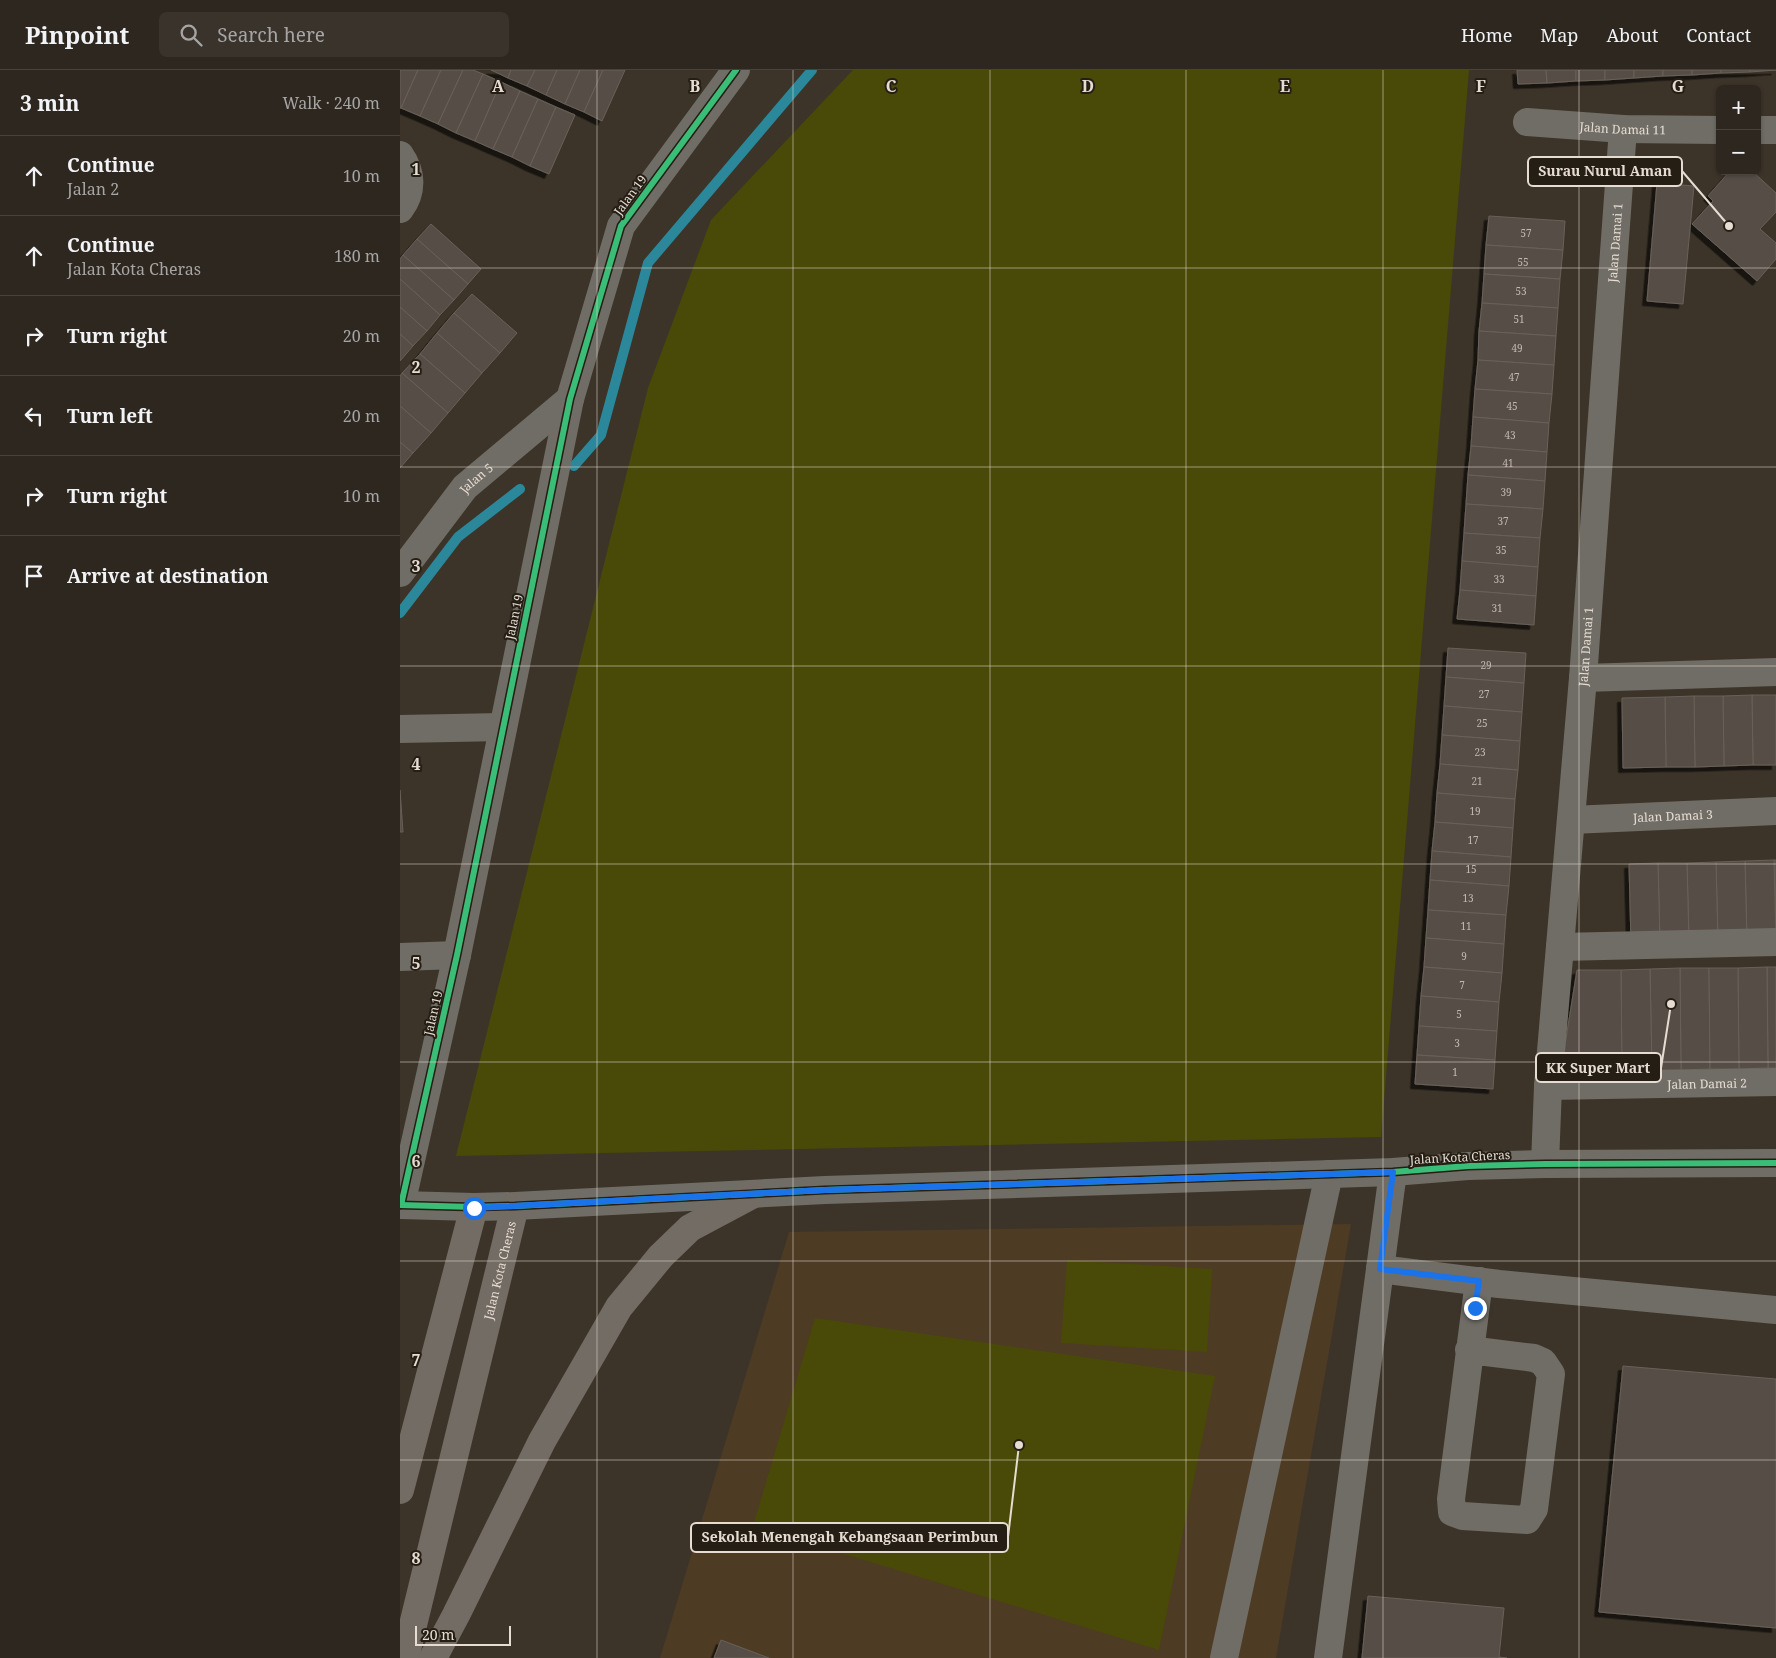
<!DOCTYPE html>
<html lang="en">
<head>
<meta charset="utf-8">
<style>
  :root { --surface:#2d271f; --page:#39332c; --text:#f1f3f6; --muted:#a7a5a4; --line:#48443d }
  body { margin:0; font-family:"Noto Serif",serif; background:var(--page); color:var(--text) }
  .controls { position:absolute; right:15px; top:15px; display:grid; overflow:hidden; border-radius:8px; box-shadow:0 1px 4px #0004 }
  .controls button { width:45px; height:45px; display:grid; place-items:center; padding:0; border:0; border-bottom:1px solid var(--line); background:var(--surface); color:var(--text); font:25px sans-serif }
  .scale { position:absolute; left:15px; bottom:12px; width:96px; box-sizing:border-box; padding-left:5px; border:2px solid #e6dcd1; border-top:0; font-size:14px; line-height:18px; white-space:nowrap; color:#e6dcd1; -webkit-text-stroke:4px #241e15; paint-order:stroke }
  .stop { position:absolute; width:15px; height:15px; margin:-11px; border:4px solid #1a73e8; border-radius:50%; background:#fff }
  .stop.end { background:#1a73e8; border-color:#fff; box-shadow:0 1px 5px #0008 }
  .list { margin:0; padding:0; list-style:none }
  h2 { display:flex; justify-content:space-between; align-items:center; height:65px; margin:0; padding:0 20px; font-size:21px }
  h2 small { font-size:16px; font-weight:400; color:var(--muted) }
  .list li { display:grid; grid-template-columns:32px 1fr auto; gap:15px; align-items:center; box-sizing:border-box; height:80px; padding:0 20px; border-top:1px solid var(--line) }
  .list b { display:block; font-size:19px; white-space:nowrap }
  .list p { margin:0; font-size:16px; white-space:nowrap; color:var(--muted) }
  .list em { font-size:16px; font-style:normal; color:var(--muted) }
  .icon { flex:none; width:28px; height:28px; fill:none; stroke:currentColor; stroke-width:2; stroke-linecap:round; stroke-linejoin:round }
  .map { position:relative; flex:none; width:1376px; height:1588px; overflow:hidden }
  header { display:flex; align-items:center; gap:30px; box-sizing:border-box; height:70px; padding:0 25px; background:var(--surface); border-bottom:1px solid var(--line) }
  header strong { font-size:24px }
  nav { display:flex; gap:28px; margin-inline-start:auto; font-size:18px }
  .search { width:350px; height:45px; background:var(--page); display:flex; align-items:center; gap:12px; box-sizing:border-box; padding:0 18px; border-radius:8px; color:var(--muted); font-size:19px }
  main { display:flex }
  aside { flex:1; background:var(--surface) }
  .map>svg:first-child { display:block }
  .built { fill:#4d3b24 }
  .green { fill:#494a07 }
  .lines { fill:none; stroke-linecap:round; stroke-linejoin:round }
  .stream { stroke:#2b889b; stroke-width:10 }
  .building { fill:#564e46; stroke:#696159; filter:url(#shadow) }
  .minor { stroke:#706d67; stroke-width:28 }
  .major { stroke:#726c64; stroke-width:28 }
  .cycleway-casing { stroke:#241e15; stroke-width:9 }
  .cycleway { stroke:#3abd76; stroke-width:6 }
  .route { stroke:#1a73e8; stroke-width:6 }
  .grid { fill:none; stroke:#e6dcd1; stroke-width:1; stroke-opacity:0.55 }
  .labels { text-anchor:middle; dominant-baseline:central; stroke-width:4; stroke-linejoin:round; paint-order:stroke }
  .number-label { font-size:10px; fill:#c2b8ae }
  .street-label { font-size:12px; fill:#e6dcd1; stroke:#241e15 }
  .grid-label { font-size:16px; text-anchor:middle; font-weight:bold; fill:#e6dcd1; stroke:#241e15; stroke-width:4; stroke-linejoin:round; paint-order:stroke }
  .leader { fill:none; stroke:#e6dcd1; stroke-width:2 }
  .callout-dot { fill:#e6dcd1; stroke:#241e15; stroke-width:2 }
  .callout { fill:#241e15; stroke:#e6dcd1; stroke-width:2 }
  .callout-label { font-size:14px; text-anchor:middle; font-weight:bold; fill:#e6dcd1 }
</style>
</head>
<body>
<header>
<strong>Pinpoint</strong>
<div class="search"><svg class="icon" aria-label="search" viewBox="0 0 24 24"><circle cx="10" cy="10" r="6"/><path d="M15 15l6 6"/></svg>Search here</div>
<nav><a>Home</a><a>Map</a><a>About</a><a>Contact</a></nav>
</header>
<main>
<aside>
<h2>3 min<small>Walk · 240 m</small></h2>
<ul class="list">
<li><svg class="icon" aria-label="ahead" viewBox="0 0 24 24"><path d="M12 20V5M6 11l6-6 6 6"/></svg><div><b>Continue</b><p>Jalan 2</p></div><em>10 m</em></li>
<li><svg class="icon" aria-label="ahead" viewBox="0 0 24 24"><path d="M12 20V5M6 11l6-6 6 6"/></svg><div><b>Continue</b><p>Jalan Kota Cheras</p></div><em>180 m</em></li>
<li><svg class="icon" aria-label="right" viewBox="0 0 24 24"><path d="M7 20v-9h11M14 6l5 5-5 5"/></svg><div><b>Turn right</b></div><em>20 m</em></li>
<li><svg class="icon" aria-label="left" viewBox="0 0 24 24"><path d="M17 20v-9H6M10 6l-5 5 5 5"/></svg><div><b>Turn left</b></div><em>20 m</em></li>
<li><svg class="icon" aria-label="right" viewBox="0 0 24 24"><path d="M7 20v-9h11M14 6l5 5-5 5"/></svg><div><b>Turn right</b></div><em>10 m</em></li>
<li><svg class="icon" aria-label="arrive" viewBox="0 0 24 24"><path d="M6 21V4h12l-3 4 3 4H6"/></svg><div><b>Arrive at destination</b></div></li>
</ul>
</aside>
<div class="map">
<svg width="1376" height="1588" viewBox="0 0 1376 1588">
  <defs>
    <filter id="shadow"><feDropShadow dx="-4.5" dy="4.5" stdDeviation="0" flood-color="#0009"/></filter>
  </defs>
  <rect width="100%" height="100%" fill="#3c3429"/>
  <polygon class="built" points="951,1154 876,1588 260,1588 389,1162"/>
  <g class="green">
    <polygon points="453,0 1069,0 981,1067 56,1086 248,318 311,150"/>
    <polygon points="667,1190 812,1199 807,1282 661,1273"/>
    <polygon points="415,1248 815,1306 759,1580 353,1456"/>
  </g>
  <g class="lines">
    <g class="stream">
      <polyline points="174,396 201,365 248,193 412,0"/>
      <polyline points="0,543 58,467 120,419"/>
    </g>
  </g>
  <g class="building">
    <polygon points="0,0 18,0 1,38 0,38"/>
    <polygon points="18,0 41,0 20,46 1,38"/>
    <polygon points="41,0 63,0 38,54 20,46"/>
    <polygon points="63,0 73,0 83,4 56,63 38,54"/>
    <polygon points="91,0 111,0 108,8"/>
    <polygon points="111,0 135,0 127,16 108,8"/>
    <polygon points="135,0 157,0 146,25 127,16"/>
    <polygon points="157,0 180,0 165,34 146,25"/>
    <polygon points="180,0 203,0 184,42 165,34"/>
    <polygon points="203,0 225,0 202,51 184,42"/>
    <polygon points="1117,0 1146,0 1147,13 1118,14"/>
    <polygon points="1146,0 1176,0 1176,11 1147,13"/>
    <polygon points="1176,0 1205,0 1205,10 1176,11"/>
    <polygon points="1205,0 1234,0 1234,8 1205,10"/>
    <polygon points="1234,0 1263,0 1263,6 1234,8"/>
    <polygon points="1263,0 1292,0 1292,5 1263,6"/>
    <polygon points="1292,0 1321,0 1321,3 1292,5"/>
    <polygon points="1321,0 1350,0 1350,2 1321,3"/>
    <polygon points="1350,0 1376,0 1350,2"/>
    <polygon points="83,4 101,12 75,71 56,63"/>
    <polygon points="101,12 120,21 93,79 75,71"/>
    <polygon points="120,21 138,29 112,87 93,79"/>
    <polygon points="138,29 156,37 130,96 112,87"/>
    <polygon points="156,37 175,45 149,104 130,96"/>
    <polygon points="1330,101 1352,101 1376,123 1376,142 1360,159 1376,173 1376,189 1357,211 1292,154 1313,131 1308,126"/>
    <polygon points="1257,113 1294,116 1283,234 1247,231"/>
    <polygon points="1089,146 1165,151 1163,180 1086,175"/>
    <polygon points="31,154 81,199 68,214 17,169"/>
    <polygon points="17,169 68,214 54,230 3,185"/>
    <polygon points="1086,175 1163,180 1160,209 1084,204"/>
    <polygon points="3,185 54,230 40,245 0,209 0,189"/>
    <polygon points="1084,204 1160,209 1158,238 1082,233"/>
    <polygon points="0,209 40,245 27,261 0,237"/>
    <polygon points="72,224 117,263 100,283 54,243"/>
    <polygon points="1082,233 1158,238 1156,266 1079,261"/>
    <polygon points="0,237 27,261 13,276 0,264"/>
    <polygon points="54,243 100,283 82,303 37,263"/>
    <polygon points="1079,261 1156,266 1154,295 1078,290"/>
    <polygon points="37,263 82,303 65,323 20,284"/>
    <polygon points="0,264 13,276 0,291"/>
    <polygon points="20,284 65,323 48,343 2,303"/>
    <polygon points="1078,290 1154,295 1152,324 1075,319"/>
    <polygon points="2,303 48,343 31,363 0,336 0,306"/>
    <polygon points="1075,319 1152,324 1149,353 1073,347"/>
    <polygon points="0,336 31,363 13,383 0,372"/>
    <polygon points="1073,347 1149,353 1147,382 1071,376"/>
    <polygon points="0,372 13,383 0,398"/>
    <polygon points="1071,376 1147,382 1145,411 1068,405"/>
    <polygon points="1068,405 1145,411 1143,439 1066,434"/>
    <polygon points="1066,434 1143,439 1140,468 1064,463"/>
    <polygon points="1064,463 1140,468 1138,497 1062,491"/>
    <polygon points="1062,491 1138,497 1136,526 1060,520"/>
    <polygon points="1060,520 1136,526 1134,555 1057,549"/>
    <polygon points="1048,578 1126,583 1124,613 1046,607"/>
    <polygon points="1046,607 1124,613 1122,642 1044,636"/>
    <polygon points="1352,625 1376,625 1376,695 1353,695"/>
    <polygon points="1352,625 1353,695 1324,696 1323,626"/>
    <polygon points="1294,626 1323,626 1324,696 1295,697"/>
    <polygon points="1294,626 1295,697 1266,697 1265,627"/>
    <polygon points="1265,627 1266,697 1223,698 1222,628"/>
    <polygon points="1044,636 1122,642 1120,671 1042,665"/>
    <polygon points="1042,665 1120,671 1118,700 1040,694"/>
    <polygon points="1040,694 1118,700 1115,729 1037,723"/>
    <polygon points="0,720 3,762 0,762"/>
    <polygon points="1037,723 1115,729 1113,758 1035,752"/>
    <polygon points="1035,752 1113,758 1111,787 1032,781"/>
    <polygon points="1032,781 1111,787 1109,816 1030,810"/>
    <polygon points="1374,790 1376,790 1376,864"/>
    <polygon points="1374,790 1376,869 1347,870 1345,791"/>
    <polygon points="1345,791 1347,870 1318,871 1316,792"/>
    <polygon points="1316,792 1318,871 1289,871 1287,793"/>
    <polygon points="1258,793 1287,793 1289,871 1260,872"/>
    <polygon points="1258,793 1260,872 1231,873 1229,794"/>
    <polygon points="1030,810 1109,816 1106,845 1028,840"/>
    <polygon points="1028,840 1106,845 1104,874 1026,868"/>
    <polygon points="1026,868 1104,874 1102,903 1024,897"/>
    <polygon points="1024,897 1102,903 1099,932 1021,926"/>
    <polygon points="1367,897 1376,897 1376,998 1368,998"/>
    <polygon points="1367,897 1368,998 1339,999 1338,898"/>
    <polygon points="1280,898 1309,898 1310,999 1281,1000"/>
    <polygon points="1280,898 1281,1000 1252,1000 1250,899"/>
    <polygon points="1309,898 1338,898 1339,999 1310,999"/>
    <polygon points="1250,899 1252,1000 1222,1001 1221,900"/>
    <polygon points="1177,900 1221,900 1222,1001 1183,1001 1164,981"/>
    <polygon points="1021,926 1099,932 1097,961 1019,956"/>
    <polygon points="1019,956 1097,961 1095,990 1017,985"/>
    <polygon points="1017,985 1095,990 1093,1019 1015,1014"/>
    <polygon points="1223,1296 1376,1309 1376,1558 1199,1542"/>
    <polygon points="968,1526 1104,1538 1099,1587 1107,1588 962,1588"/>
    <polygon points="321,1570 369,1588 314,1588"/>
  </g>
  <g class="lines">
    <g class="minor">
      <path id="s1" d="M1127,52L1223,59L1320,60"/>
      <polyline points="1357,60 1376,60"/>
      <path d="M0,85C12,102 13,122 0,139"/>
      <path id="s2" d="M0,503L65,417L170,329"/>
      <polyline points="1183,608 1376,602"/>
      <polyline points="0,659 103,657"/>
      <path id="s3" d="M1171,750L1376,741"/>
      <polyline points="1160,877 1376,872"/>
      <polyline points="0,887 57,885"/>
      <path id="s4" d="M1148,1016L1376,1012"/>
      <path id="s5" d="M1145,1094L1148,1016L1183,608L1223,59"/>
      <polyline points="0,1135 74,1137 115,1136 425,1120 993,1102 1068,1096 1145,1094 1376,1093"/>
      <polyline points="1,1135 57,885 170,329 221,156 336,0"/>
      <polyline points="980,1199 1099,1214 1376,1240"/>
      <polyline points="1069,1280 1134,1288 1143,1292 1151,1304 1134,1439 1127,1450 1063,1446 1052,1442 1051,1429 1079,1211"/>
      <polyline points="824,1588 929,1104"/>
      <polyline points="928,1588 993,1102"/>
    </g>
    <g class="major">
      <polyline points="0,1420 74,1137"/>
      <path id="s6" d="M5,1588L115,1136"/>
      <polyline points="33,1588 56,1545 142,1371 219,1237 261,1186 290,1158 352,1125"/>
    </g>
    <defs>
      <g id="cycleway">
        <polyline points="0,1135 74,1137 115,1136 425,1120 993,1102 1068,1096 1145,1094 1376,1093"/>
        <polyline points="1,1135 57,885 170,329 221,156 336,0"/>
      </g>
    </defs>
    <use href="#cycleway" class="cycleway-casing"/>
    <use href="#cycleway" class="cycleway"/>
  </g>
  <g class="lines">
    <polyline class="route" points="74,1138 425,1120 993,1102 980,1199 1079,1211 1075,1238"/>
  </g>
  <path class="grid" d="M197,0V1588M393,0V1588M590,0V1588M786,0V1588M983,0V1588M1179,0V1588M0,198H1376M0,397H1376M0,596H1376M0,794H1376M0,992H1376M0,1191H1376M0,1390H1376"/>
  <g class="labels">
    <g class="number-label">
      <text x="1126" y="163">57</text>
      <text x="1123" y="192">55</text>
      <text x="1121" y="221">53</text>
      <text x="1119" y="249">51</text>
      <text x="1117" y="278">49</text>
      <text x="1114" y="307">47</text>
      <text x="1112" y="336">45</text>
      <text x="1110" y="365">43</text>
      <text x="1108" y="393">41</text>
      <text x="1106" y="422">39</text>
      <text x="1103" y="451">37</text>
      <text x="1101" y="480">35</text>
      <text x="1099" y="509">33</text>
      <text x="1097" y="538">31</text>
      <text x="1086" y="595">29</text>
      <text x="1084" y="624">27</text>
      <text x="1082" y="653">25</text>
      <text x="1080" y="682">23</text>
      <text x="1077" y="711">21</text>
      <text x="1075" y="741">19</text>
      <text x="1073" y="770">17</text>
      <text x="1071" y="799">15</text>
      <text x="1068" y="828">13</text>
      <text x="1066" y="856">11</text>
      <text x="1064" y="886">9</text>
      <text x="1062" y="915">7</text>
      <text x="1059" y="944">5</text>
      <text x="1057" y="973">3</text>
      <text x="1055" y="1002">1</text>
    </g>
    <g class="street-label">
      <text stroke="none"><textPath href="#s1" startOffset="96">Jalan Damai 11</textPath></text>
      <text transform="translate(230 125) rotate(-54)">Jalan 19</text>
      <text stroke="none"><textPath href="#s5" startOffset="924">Jalan Damai 1</textPath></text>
      <text stroke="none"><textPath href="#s2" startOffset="122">Jalan 5</textPath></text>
      <text transform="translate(114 547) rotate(-78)">Jalan 19</text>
      <text stroke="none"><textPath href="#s5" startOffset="519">Jalan Damai 1</textPath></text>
      <text stroke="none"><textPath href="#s3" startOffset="102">Jalan Damai 3</textPath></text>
      <text transform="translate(33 943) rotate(-77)">Jalan 19</text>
      <text stroke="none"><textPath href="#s4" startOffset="159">Jalan Damai 2</textPath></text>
      <text transform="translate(1060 1087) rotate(-3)">Jalan Kota Cheras</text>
      <text stroke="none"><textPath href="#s6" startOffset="399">Jalan Kota Cheras</textPath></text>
    </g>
  </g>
  <g class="grid-label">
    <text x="98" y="22">A</text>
    <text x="295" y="22">B</text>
    <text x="491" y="22">C</text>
    <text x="688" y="22">D</text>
    <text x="885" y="22">E</text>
    <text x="1081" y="22">F</text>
    <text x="1278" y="22">G</text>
    <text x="16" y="105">1</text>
    <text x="16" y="303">2</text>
    <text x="16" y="502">3</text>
    <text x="16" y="700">4</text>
    <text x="16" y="899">5</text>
    <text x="16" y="1097">6</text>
    <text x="16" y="1296">7</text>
    <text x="16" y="1494">8</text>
  </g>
  <path class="leader" d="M1329 156L1282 101M1271 934L1261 998M619 1375L608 1467"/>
  <g class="callout-dot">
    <circle cx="1329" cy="156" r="5"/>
    <circle cx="1271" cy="934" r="5"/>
    <circle cx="619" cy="1375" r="5"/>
  </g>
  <g class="callout">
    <rect x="1128" y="87" width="154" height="29" rx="5"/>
    <rect x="1136" y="983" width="125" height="29" rx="5"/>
    <rect x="291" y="1453" width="317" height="29" rx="5"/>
  </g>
  <g class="callout-label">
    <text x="1205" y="106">Surau Nurul Aman</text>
    <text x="1198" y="1003">KK Super Mart</text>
    <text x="450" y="1472">Sekolah Menengah Kebangsaan Perimbun</text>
  </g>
</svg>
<div class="controls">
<button>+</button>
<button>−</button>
</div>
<div class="scale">20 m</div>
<div class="stop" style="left:74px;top:1138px"></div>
<div class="stop end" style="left:1075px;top:1238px"></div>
</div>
</main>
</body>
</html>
